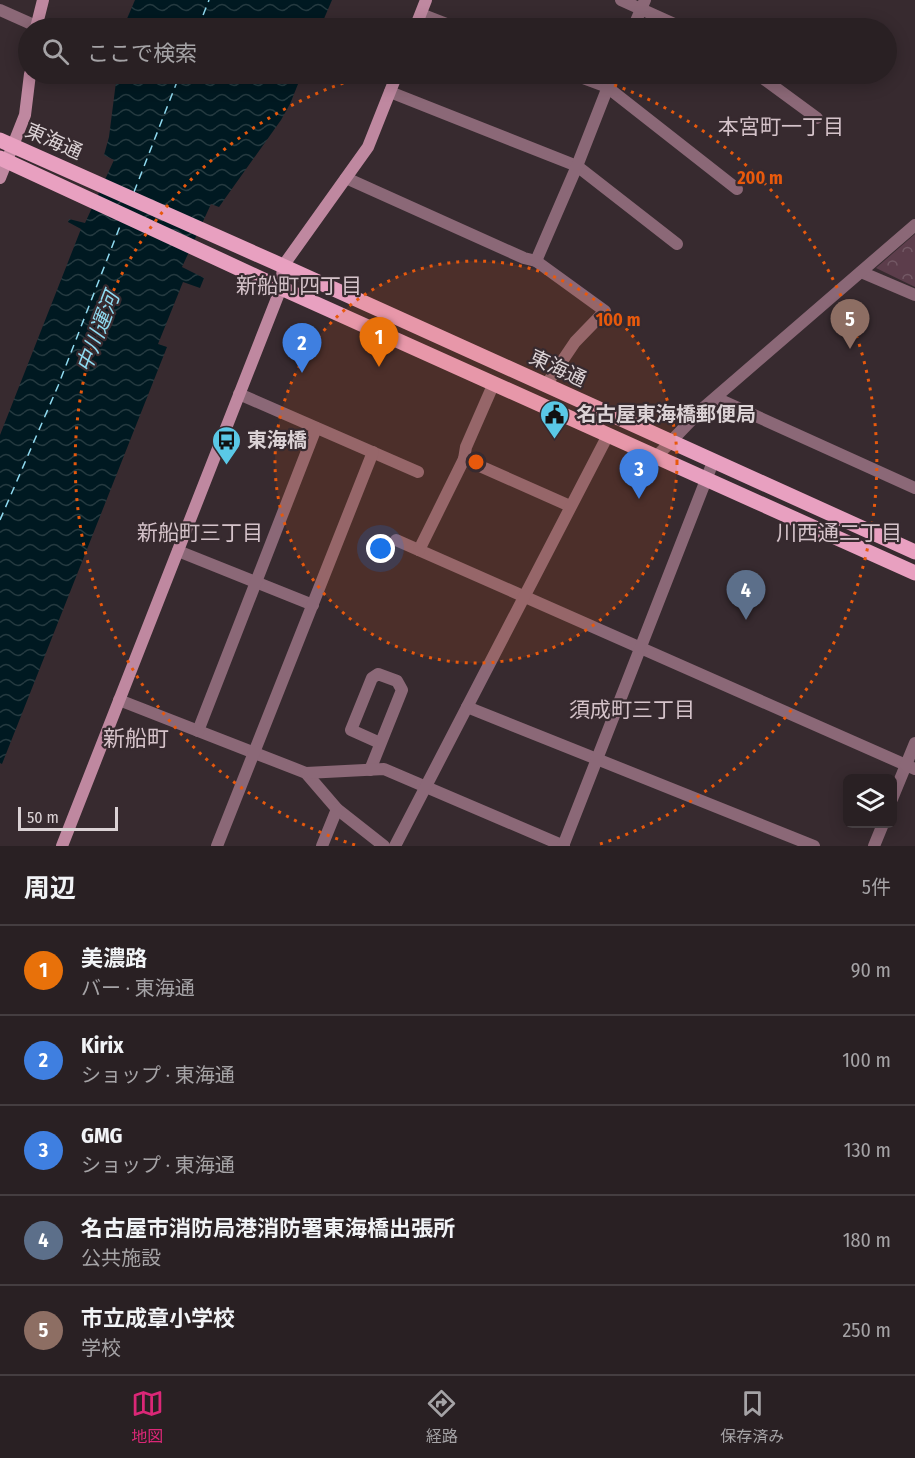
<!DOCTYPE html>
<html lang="ja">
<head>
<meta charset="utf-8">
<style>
  :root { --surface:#292023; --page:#352d30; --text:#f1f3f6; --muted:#a5a3a6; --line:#453e41; --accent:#db2777 }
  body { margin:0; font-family:"Fira Sans Condensed","Noto Sans JP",sans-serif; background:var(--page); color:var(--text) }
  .controls { position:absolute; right:18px; bottom:18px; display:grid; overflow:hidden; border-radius:9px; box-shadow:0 3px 15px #0003 }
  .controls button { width:54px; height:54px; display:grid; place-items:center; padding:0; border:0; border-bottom:2px solid var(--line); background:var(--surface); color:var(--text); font:30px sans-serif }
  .scale { position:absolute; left:18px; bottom:15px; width:100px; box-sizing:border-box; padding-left:6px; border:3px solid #dbd2d5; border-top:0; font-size:16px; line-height:21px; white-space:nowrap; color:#dbd2d5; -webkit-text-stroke:4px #372a2f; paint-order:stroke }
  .you { position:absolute; left:381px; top:549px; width:21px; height:21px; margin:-15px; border:4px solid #fff; border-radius:50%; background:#1a73e8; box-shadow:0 0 0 9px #1a73e833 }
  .badge { display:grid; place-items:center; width:39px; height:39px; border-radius:50%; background:var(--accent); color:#fff; font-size:20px; font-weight:700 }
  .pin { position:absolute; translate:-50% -50px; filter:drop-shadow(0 2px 3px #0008) }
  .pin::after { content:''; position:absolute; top:32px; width:21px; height:18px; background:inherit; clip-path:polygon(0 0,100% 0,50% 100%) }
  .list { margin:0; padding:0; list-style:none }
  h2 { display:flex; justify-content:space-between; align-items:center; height:78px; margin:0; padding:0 24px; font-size:26px }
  h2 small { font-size:20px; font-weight:400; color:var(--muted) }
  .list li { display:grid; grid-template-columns:39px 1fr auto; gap:18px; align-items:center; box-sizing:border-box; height:90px; padding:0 24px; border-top:2px solid var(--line) }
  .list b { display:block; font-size:22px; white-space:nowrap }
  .list p { margin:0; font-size:20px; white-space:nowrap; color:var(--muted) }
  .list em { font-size:20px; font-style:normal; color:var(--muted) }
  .icon { flex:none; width:33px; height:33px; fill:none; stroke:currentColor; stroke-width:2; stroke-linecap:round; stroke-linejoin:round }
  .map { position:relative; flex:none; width:915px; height:846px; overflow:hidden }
  .search { position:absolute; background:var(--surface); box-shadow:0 3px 15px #0003; left:18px; right:18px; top:18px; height:66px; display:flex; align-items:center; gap:15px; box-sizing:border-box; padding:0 21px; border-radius:33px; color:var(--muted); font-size:22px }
  .sheet { height:528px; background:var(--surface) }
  nav { display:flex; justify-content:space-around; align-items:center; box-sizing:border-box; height:84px; border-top:2px solid var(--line); background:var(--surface); font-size:16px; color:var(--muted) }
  nav a { display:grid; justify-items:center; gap:3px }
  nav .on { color:var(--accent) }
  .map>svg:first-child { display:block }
  .forest { fill:url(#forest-crowns) }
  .water { fill:url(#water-waves) }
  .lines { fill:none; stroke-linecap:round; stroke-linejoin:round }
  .ferry { stroke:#8fdaf0; stroke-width:1.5; stroke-dasharray:8 6; stroke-linecap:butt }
  .street { stroke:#8b6877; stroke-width:12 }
  .secondary { stroke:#bf88a0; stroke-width:12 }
  .primary { stroke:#e8a0c0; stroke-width:15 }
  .ring { fill:none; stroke:#e8590c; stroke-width:3; stroke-dasharray:3 6 }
  .labels { text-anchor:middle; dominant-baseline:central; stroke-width:4.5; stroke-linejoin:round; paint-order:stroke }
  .street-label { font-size:20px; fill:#dbd2d5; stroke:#372a2f }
  .poi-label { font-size:20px; font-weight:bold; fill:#dbd2d5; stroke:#372a2f; text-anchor:start }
  .neighbourhood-label { font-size:21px; fill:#d5c3ca; stroke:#372a2f }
  .water-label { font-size:21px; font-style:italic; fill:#8fdaf0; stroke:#372a2f }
  .quarter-label { font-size:22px; fill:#d5c3ca; stroke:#372a2f }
  .centre { fill:#e8590c; stroke:#372a2f; stroke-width:3 }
  .ring-label { font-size:18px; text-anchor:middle; font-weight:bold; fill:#e8590c; stroke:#372a2f; stroke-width:4.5; stroke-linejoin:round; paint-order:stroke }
</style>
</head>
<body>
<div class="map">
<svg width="915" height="846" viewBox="0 0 915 846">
  <defs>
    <pattern id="forest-crowns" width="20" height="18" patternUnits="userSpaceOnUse" patternTransform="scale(1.5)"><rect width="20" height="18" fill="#5c3d4b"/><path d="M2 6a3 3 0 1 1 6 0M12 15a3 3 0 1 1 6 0" fill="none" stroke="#735864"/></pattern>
    <pattern id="water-waves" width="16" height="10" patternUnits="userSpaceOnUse" patternTransform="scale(1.5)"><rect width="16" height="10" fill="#001921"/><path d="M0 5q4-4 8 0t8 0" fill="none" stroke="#253a40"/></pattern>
  </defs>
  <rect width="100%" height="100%" fill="#372a2f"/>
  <polygon class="forest" points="915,234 915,287 876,268"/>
  <g class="water">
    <polygon points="135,0 332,0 320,28 123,28"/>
    <polygon points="117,74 302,74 290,104 281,120 219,207 211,204 182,267 204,278 200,288 183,282 158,344 167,347 2,764 0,763 0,435 81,229 68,222 69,219 85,223 114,160 104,155 109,137"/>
  </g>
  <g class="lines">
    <g class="ferry">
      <polyline points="198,28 209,0"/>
      <polyline points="134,192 180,74"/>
      <polyline points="0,520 58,386 122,221"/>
    </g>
    <g class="street">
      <polyline points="621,0 683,28"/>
      <polyline points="0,10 36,26"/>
      <polyline points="421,14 457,28"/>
      <polyline points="633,28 645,0"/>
      <polyline points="572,74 607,87 737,189"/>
      <polyline points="757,74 817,118"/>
      <polyline points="390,92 577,166 677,244"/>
      <polyline points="346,178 524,258 536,261 605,311 575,342 546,385"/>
      <polyline points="536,261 577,166 613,74"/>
      <polyline points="861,272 915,295"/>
      <polyline points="239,394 418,472"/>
      <polyline points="716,398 915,488"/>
      <polyline points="656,457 702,409 915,225"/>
      <polyline points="464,459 466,447 494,383"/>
      <polyline points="396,540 915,769"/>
      <polyline points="419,550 464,459 570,506"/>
      <polyline points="178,551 313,605"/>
      <polyline points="119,700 306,773 337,809 384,846"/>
      <polyline points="467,707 814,846"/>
      <polyline points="198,731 316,428"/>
      <polyline points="370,770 402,690 397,681 378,674 372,678 351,730 380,743"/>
      <polyline points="306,773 384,769 564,846"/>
      <polyline points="892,799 915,743"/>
      <polyline points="217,846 373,452"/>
      <polyline points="322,846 337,809"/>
      <polyline points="395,846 608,435"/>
      <polyline points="563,846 713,462"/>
      <polyline points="874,846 883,824"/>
    </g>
    <g class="secondary">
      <polyline points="36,28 43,0"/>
      <polyline points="415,28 426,0"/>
      <polyline points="0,178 25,115 30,74"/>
      <polyline points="62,846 281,288 283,266 368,147 397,74"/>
    </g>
    <g class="primary">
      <polyline points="0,140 283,266 915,552"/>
      <polyline points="0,158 281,288 915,573"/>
    </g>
  </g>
  <circle cx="476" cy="462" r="201" fill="#e8590c" fill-opacity=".12"/>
  <g class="ring">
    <circle cx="476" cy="462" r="201"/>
    <path d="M355 845A402 402 0 0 1 372 74M580 74A402 402 0 0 1 597 845"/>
  </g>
  <defs>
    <symbol id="civic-pin" viewBox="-11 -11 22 30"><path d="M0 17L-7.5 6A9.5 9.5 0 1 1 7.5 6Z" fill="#5ac8e6" stroke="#372a2f"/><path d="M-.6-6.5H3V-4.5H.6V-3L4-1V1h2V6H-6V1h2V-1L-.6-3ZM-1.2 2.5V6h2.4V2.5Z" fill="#111"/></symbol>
    <symbol id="bus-pin" viewBox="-11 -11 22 30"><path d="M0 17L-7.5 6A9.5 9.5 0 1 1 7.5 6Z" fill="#5ac8e6" stroke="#372a2f"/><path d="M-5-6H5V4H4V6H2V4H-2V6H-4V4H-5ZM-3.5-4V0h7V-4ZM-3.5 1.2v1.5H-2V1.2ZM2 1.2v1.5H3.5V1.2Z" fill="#111"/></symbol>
  </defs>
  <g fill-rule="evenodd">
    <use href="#civic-pin" x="538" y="398" width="33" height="45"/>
    <use href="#bus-pin" x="210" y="424" width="33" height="45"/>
  </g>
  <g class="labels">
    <g class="street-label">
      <text transform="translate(54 141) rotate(24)">東海通</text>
      <text transform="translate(558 368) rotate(25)">東海通</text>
    </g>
    <g class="poi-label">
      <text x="576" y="414">名古屋東海橋郵便局</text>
      <text x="247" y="440">東海橋</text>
    </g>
    <g class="neighbourhood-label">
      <text x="781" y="127">本宮町一丁目</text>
      <text x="299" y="286">新船町四丁目</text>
      <text x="200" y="533">新船町三丁目</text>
      <text x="839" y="533">川西通二丁目</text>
      <text x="632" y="710">須成町三丁目</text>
    </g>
    <g class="water-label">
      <text transform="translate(98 332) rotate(-69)">中川運河</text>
    </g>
    <g class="quarter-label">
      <text x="136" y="738">新船町</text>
    </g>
  </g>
  <circle cx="476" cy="462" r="9" class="centre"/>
  <g class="ring-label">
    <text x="760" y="184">200 m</text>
    <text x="618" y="326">100 m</text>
  </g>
</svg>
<div class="controls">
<button><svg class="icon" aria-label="layers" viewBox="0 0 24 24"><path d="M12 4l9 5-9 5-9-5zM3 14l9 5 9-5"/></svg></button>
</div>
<div class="scale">50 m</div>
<div class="you"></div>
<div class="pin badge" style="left:379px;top:367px;background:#e8710a">1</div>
<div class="pin badge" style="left:302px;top:373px;background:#3f7fe0">2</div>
<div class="pin badge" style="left:639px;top:499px;background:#3f7fe0">3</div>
<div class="pin badge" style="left:746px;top:620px;background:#5c6f8a">4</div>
<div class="pin badge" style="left:850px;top:349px;background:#8d6e63">5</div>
<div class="search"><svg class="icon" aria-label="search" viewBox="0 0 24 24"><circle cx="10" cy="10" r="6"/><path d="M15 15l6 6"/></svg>ここで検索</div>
</div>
<section class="sheet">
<h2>周辺<small>5件</small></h2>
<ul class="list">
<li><span class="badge" style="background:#e8710a">1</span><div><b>美濃路</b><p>バー · 東海通</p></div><em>90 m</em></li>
<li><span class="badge" style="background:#3f7fe0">2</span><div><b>Kirix</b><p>ショップ · 東海通</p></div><em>100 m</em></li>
<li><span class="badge" style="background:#3f7fe0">3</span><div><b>GMG</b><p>ショップ · 東海通</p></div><em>130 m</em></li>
<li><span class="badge" style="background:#5c6f8a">4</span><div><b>名古屋市消防局港消防署東海橋出張所</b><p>公共施設</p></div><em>180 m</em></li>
<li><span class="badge" style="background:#8d6e63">5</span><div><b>市立成章小学校</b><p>学校</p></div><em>250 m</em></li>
</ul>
</section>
<nav>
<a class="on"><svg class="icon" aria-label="map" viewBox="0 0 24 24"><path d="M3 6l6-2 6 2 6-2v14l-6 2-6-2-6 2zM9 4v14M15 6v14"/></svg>地図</a>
<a><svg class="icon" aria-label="directions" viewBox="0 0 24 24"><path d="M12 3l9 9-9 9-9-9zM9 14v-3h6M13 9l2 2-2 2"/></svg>経路</a>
<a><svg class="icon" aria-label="saved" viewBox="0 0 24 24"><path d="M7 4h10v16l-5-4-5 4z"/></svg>保存済み</a>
</nav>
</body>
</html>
